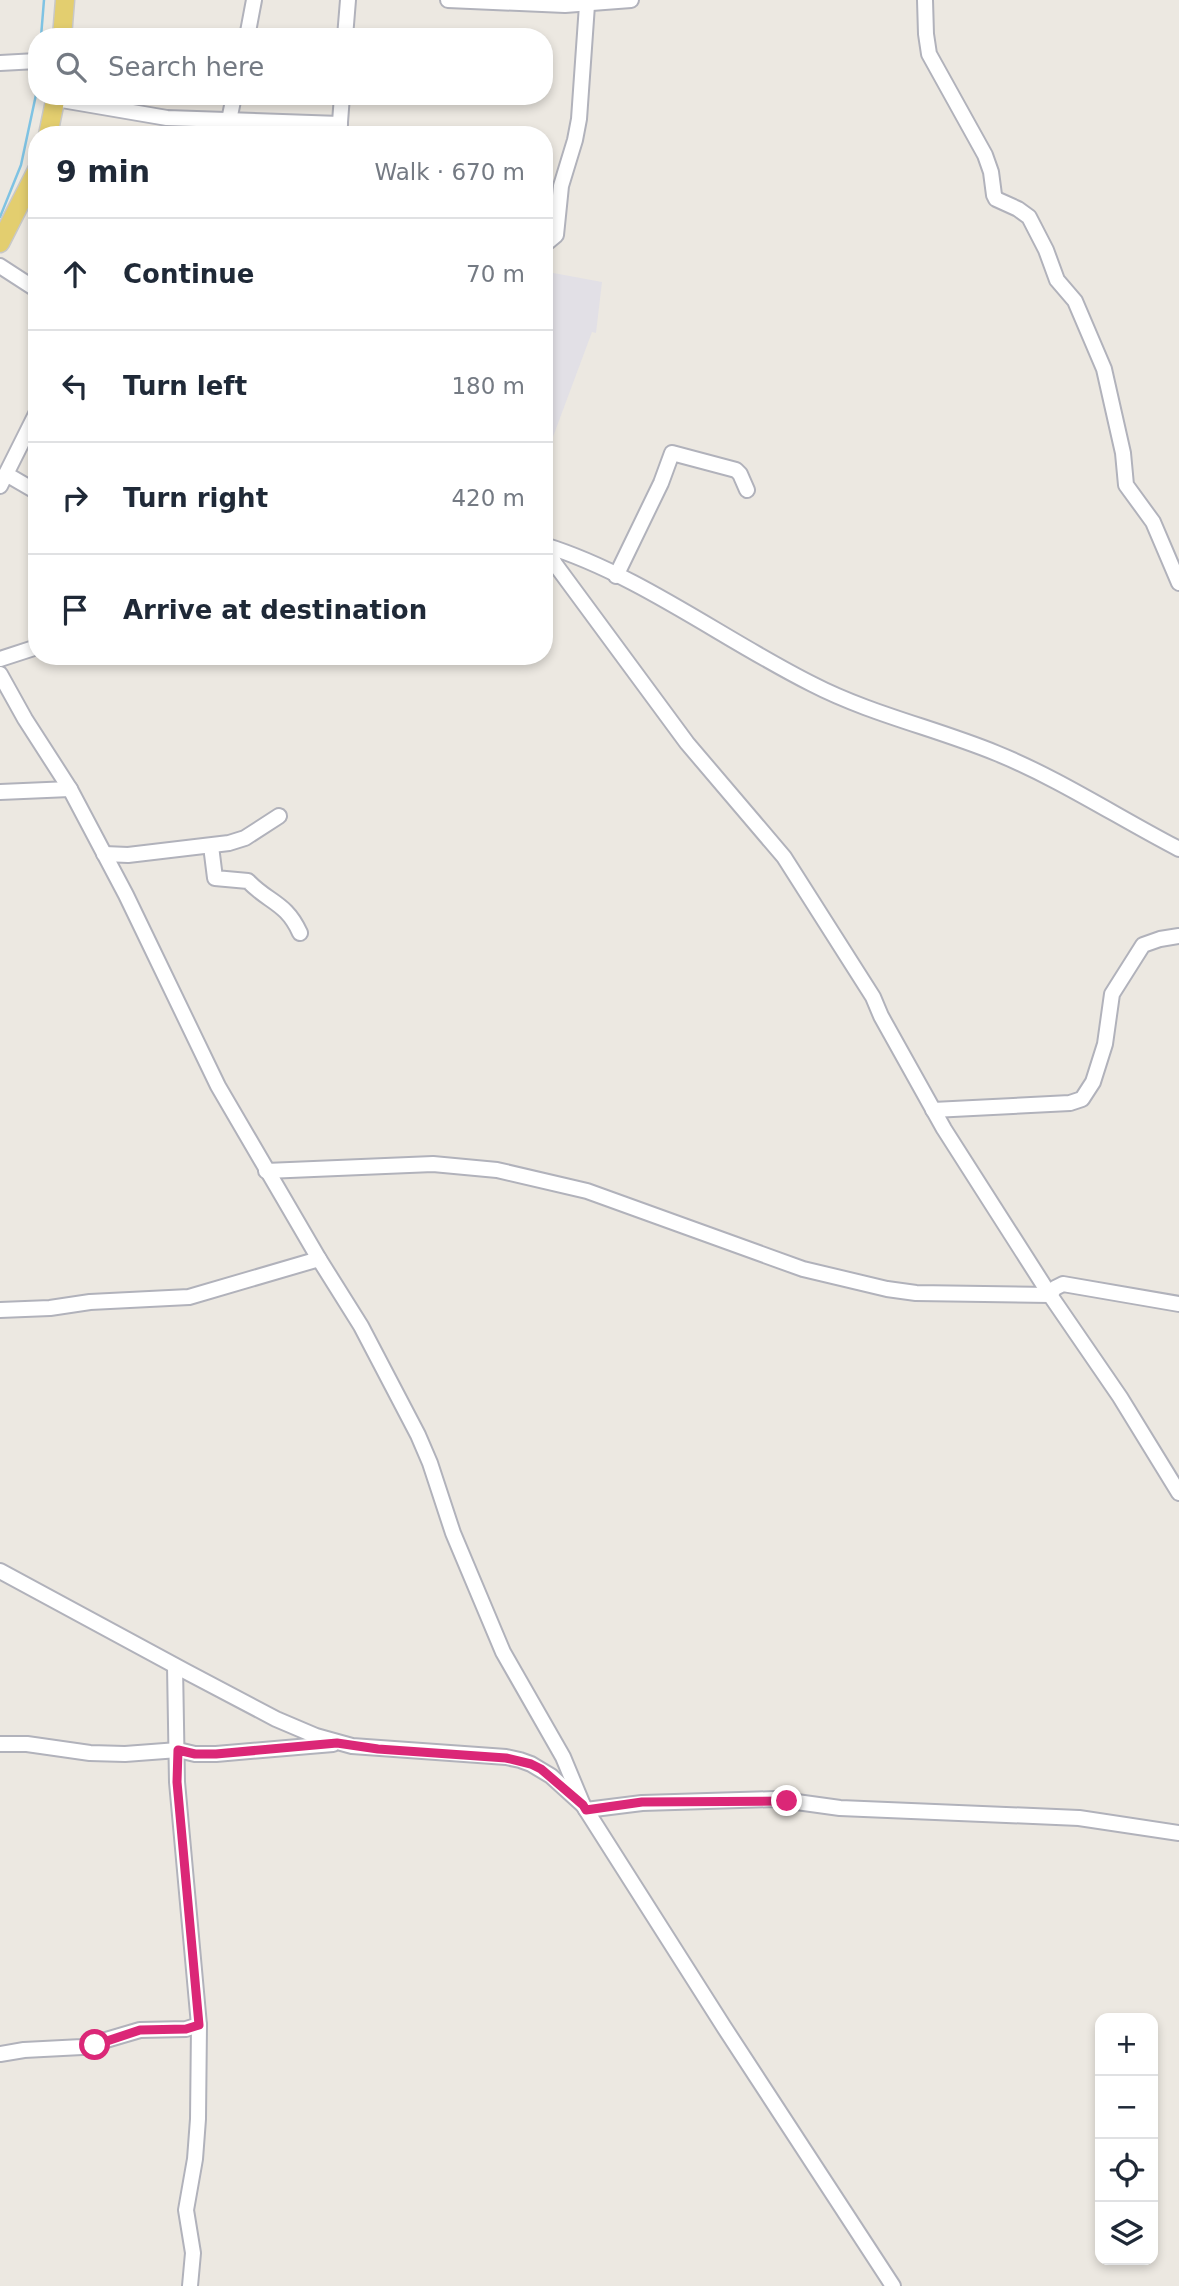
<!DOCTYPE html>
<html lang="en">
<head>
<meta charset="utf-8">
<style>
  :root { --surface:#fff; --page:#f6f6f7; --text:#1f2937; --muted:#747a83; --line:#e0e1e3 }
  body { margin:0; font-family:"DejaVu Sans",sans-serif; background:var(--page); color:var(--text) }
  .controls { position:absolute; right:21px; bottom:21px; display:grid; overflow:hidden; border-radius:14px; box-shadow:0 4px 10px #0003 }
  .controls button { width:63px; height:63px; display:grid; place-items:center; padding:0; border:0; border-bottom:2px solid var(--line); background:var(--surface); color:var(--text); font:35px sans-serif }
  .stop { position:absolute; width:21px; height:21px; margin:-16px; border:5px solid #db2777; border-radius:50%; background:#fff }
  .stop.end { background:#db2777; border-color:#fff; box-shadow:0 2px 7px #0008 }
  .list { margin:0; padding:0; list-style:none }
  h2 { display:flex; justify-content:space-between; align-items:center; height:91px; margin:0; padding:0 28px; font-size:30px }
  h2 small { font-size:23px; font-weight:400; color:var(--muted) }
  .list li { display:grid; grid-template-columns:46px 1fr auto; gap:21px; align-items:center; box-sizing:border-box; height:112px; padding:0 28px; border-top:2px solid var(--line) }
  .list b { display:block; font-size:26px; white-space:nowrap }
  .list em { font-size:23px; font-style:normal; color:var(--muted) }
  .icon { flex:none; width:38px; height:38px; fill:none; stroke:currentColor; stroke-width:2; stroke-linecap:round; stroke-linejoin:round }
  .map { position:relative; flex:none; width:1179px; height:2286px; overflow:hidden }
  .search { position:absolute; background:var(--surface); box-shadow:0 4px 10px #0003; left:28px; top:28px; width:525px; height:77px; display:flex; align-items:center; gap:18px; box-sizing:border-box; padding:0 24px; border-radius:28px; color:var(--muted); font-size:26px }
  .panel { position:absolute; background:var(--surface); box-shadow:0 4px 10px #0003; left:28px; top:126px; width:525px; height:539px; border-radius:28px }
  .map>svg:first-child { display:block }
  .industrial { fill:#e2e0e6 }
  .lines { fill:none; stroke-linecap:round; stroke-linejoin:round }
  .stream { stroke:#7fc3e3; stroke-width:2.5 }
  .minor-casing { stroke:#b1b2bb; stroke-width:18 }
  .major-casing { stroke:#c8c8c8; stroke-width:21 }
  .minor { stroke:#fff; stroke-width:14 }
  .major { stroke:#e3ce6f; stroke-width:18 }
  .route { stroke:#db2777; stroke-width:9 }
</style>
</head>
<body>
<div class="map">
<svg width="1179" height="2286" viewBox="0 0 1179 2286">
  <rect width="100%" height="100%" fill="#ece8e1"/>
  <polygon class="industrial" points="548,272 602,282 596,333 592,332 544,461 544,291"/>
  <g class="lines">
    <g class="stream">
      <polyline points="41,37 44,0"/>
      <polyline points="0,217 21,165 37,90"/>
    </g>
    <defs>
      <g id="minor">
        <polyline points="448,0 565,5 631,0"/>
        <polyline points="925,0 926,34 929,54 985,155 991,172 994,195 996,199 1018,209 1029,217 1046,250 1057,280 1075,301 1104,369 1123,453 1126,485 1153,522 1179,583"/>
        <polyline points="247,37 254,0"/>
        <polyline points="345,37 348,0"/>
        <polyline points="0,63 37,61"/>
        <polyline points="56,99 167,118 340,124"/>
        <polyline points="226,135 234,96"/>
        <polyline points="339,135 342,96"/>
        <polyline points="544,245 556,235 561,186 575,140 579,119 587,5"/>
        <polyline points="0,266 37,290"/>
        <polyline points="6,474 37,492"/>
        <polyline points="0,486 37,412"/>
        <path d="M544,545C638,574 724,640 812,684C870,714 935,728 996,753C1058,778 1119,818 1179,849"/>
        <polyline points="546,546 555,564 687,743 784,857 873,997 881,1016 944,1129 1050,1295 1120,1397 1179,1493"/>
        <polyline points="616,576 661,483 672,453 736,470 740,474 747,490"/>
        <polyline points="0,659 37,647"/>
        <polyline points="0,674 25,719 70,789 126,895 218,1086 319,1259 361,1326 418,1435 430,1463 453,1533 503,1652 563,1757 583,1805"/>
        <polyline points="0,792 70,789"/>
        <path d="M211,846L215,878L248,881C269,903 286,902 300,933"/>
        <polyline points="104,854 128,855 229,843 245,838 279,816"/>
        <polyline points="933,1110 1070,1103 1082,1099 1093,1082 1105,1044 1112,994 1143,945 1160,939 1179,936"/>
        <polyline points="266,1171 433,1164 497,1170 587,1191 803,1269 887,1289 916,1293 1050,1295 1055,1288 1063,1284 1179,1304"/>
        <polyline points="0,1310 50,1308 90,1302 189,1297 319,1259"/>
        <polyline points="0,1571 185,1671 276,1719 316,1736 352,1746 506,1757 520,1760 531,1764 551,1776 583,1805 724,2027 893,2286"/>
        <polyline points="175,1666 177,1782 199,2025 198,2119 195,2159 186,2210 193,2253 190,2286"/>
        <polyline points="0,1744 27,1744 90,1753 125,1754 178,1750 195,1754 216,1754 333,1744"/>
        <polyline points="586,1810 642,1803 775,1799 840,1808 1079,1818 1179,1833"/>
        <polyline points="0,2054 24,2050 82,2047 140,2030 186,2029 199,2025"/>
      </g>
      <g id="major">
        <polyline points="62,37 65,0"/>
        <polyline points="48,135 56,96"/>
        <polyline points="0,243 37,170"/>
      </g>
    </defs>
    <use href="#minor" class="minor-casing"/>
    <use href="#major" class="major-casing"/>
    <use href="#minor" class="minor"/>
    <use href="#major" class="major"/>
  </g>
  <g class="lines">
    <polyline class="route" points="95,2045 140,2030 186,2029 199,2025 177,1782 178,1750 195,1754 216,1754 337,1743 378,1749 506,1758 531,1764 541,1769 583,1805 586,1810 642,1802 787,1801"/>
  </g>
</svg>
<div class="controls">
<button>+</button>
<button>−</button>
<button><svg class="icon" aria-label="locate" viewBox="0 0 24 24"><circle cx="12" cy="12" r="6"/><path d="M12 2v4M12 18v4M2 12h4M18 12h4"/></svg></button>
<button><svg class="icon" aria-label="layers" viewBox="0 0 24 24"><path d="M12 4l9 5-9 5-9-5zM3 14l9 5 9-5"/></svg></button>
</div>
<div class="stop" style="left:95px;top:2045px"></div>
<div class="stop end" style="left:787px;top:1801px"></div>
<div class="search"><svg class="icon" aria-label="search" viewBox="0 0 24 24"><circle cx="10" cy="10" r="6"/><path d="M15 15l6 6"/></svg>Search here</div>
<section class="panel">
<h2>9 min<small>Walk · 670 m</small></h2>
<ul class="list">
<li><svg class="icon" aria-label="ahead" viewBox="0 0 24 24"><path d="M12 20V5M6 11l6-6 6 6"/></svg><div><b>Continue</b></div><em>70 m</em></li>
<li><svg class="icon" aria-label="left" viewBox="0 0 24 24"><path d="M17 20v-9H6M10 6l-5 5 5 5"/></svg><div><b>Turn left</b></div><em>180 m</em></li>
<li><svg class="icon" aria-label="right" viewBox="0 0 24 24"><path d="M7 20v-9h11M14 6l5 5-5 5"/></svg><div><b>Turn right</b></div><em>420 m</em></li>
<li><svg class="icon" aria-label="arrive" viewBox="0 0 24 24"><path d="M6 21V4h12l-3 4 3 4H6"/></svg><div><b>Arrive at destination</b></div></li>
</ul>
</section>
</div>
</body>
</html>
